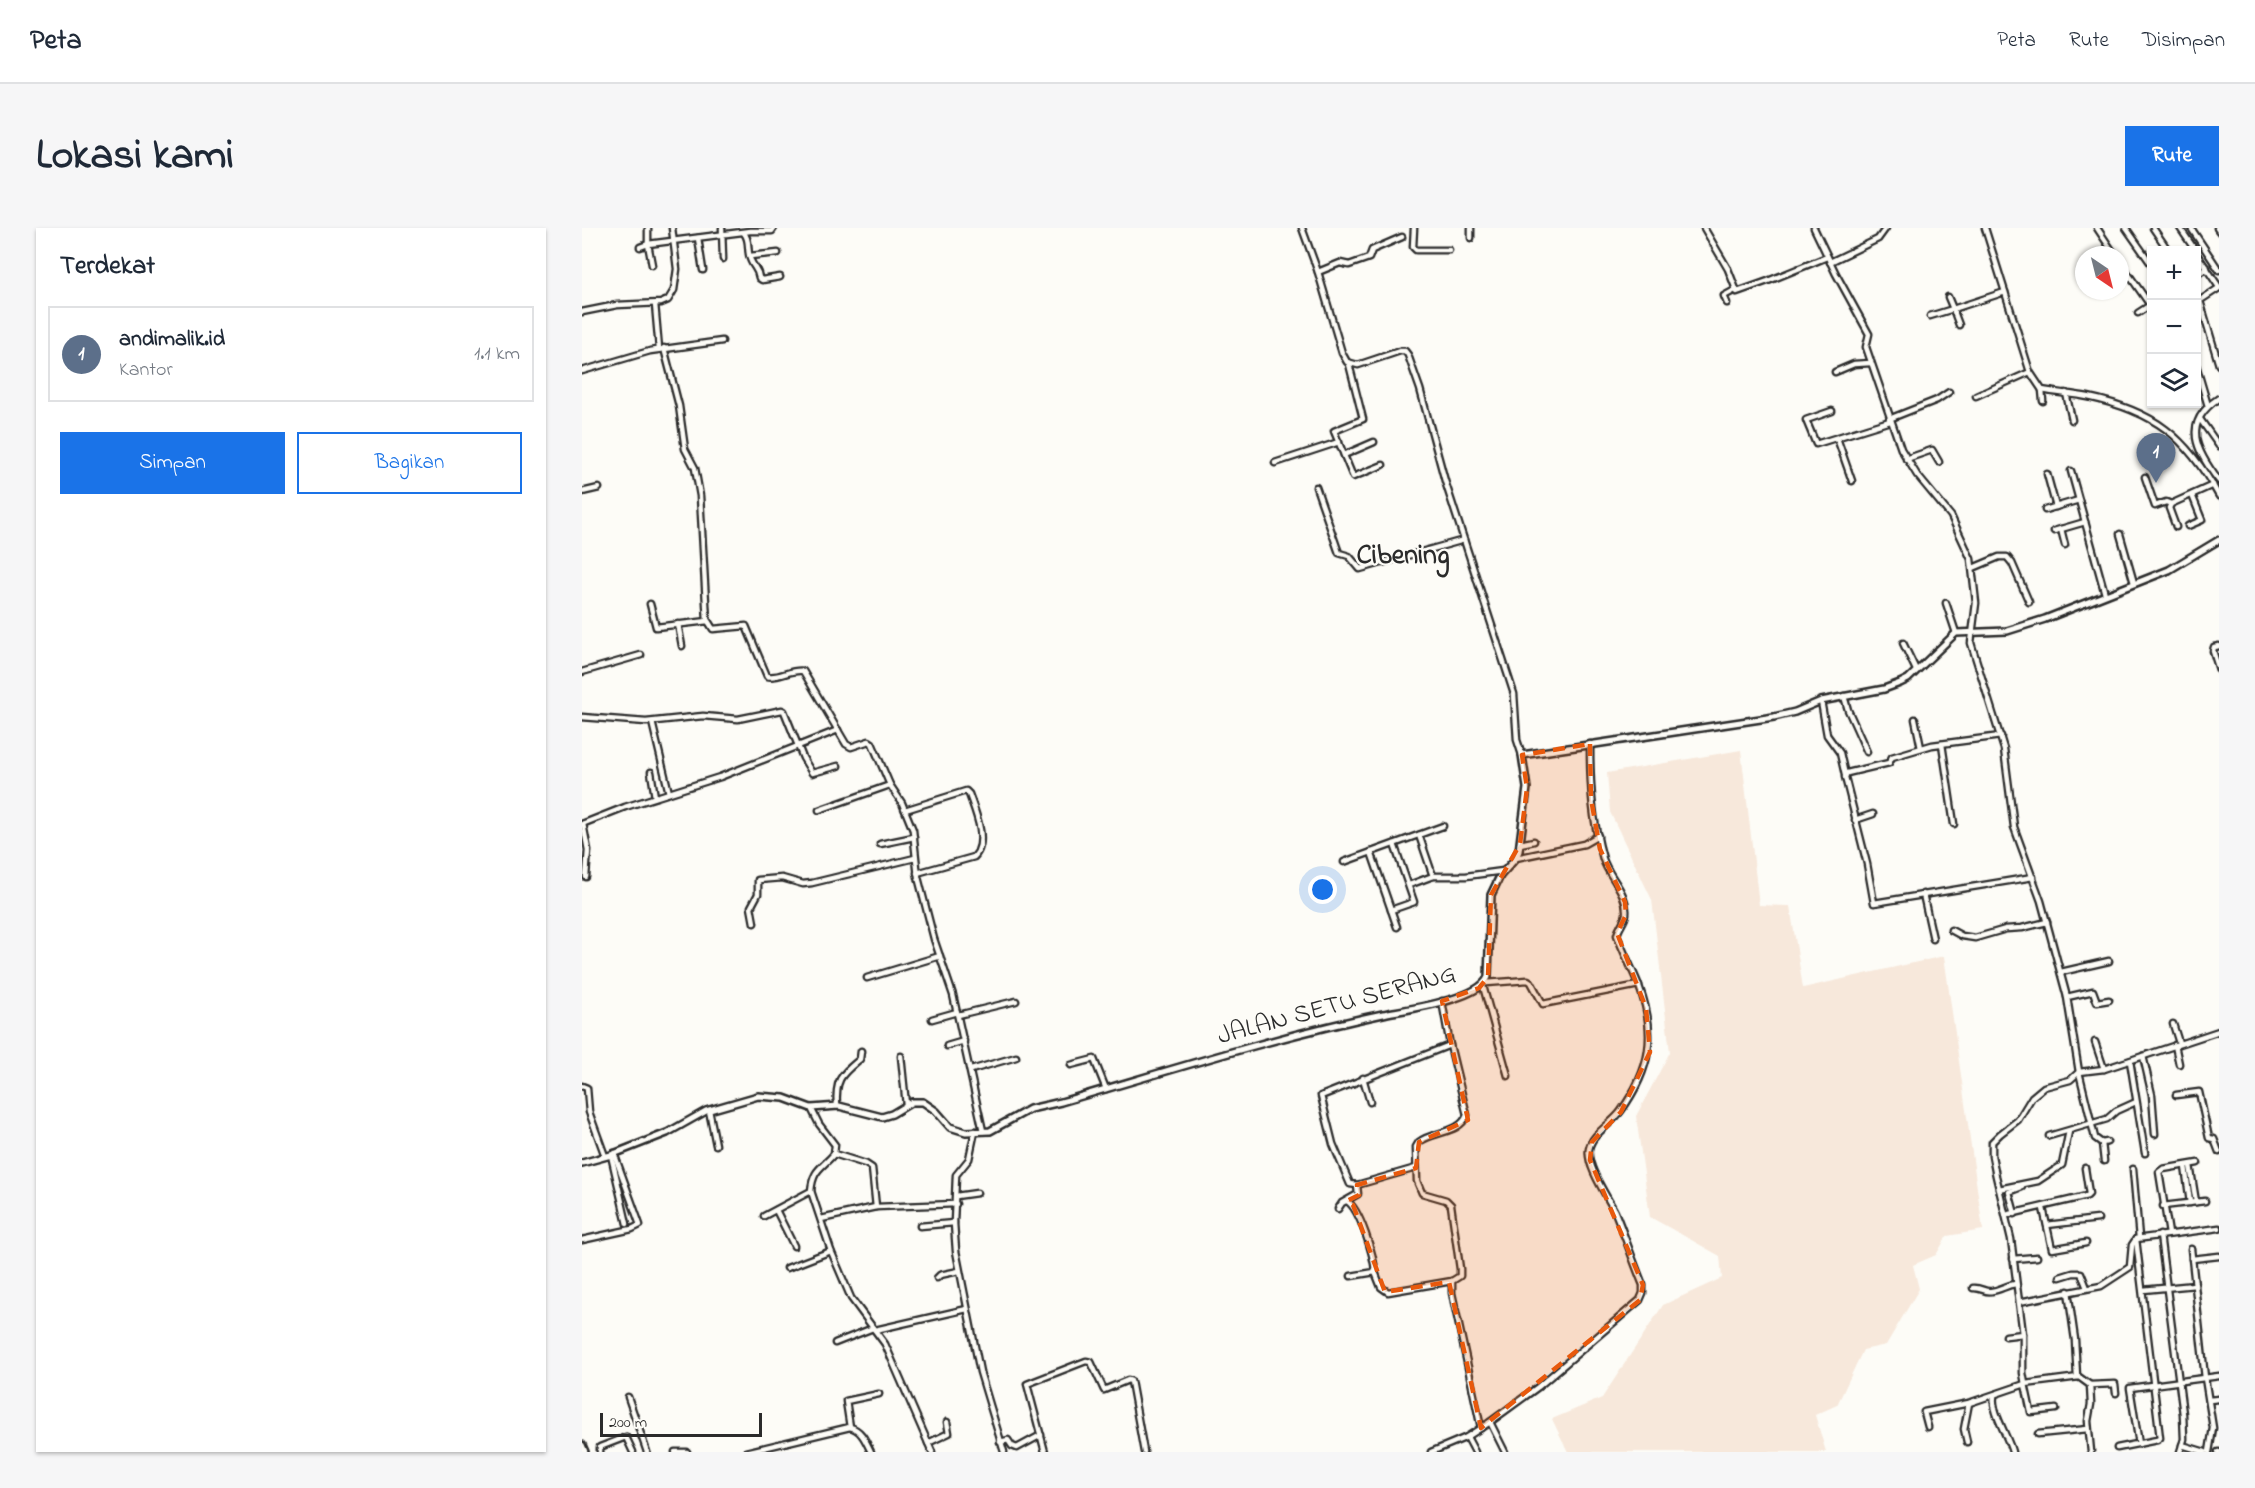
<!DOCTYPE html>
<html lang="id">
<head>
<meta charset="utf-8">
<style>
  :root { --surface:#fff; --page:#f6f6f7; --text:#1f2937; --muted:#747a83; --line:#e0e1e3; --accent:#1a73e8 }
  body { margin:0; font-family:"Indie Flower",sans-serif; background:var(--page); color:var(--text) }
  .controls { position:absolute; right:18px; top:18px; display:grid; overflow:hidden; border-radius:0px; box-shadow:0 2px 4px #0004 }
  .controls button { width:54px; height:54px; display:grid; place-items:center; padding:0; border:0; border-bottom:2px solid var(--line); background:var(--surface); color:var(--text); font:30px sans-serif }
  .compass { position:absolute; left:1493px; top:18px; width:54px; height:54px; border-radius:50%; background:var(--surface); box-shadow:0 2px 4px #0004; rotate:145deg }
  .scale { position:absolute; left:18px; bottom:15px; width:162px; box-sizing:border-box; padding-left:6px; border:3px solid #2b2b2b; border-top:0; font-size:16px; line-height:21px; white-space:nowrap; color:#2b2b2b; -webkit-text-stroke:4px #fdfcf7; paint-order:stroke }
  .you { position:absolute; left:741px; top:662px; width:21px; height:21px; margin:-15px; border:4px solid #fff; border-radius:50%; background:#1a73e8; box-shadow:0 0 0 9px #1a73e833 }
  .badge { display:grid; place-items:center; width:39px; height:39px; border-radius:50%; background:var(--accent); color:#fff; font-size:20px; font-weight:700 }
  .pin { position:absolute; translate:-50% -50px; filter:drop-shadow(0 2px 3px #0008) }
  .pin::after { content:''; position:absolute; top:32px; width:21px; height:18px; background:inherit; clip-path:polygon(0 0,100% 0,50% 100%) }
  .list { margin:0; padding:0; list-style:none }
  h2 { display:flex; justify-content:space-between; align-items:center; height:78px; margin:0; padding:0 24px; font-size:26px }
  h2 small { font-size:20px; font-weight:400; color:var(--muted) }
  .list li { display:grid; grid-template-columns:39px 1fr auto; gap:18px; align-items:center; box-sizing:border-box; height:96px; margin:0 12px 12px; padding:0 12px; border:2px solid var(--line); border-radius:0px }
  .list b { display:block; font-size:22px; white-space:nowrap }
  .list p { margin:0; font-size:20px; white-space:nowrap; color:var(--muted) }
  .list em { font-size:20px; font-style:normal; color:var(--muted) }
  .actions { display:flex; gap:12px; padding:18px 24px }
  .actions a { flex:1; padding:14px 0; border:2px solid var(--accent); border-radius:0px; text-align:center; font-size:21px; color:var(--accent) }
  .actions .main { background:var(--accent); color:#fff }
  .icon { flex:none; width:33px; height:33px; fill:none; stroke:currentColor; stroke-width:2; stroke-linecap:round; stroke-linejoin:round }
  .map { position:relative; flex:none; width:1637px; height:1224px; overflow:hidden; border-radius:0px }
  header { display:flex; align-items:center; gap:36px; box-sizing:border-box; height:84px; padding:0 30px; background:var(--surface); border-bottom:2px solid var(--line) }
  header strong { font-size:28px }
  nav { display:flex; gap:33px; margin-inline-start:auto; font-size:21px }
  .intro { display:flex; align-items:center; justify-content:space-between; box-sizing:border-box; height:144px; padding:0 36px }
  h1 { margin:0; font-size:42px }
  .button { padding:15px 27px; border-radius:0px; background:var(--accent); color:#fff; font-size:21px; font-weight:700 }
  main { display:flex; gap:36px; padding:0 36px }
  aside { flex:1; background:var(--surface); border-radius:0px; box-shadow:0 2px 4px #0004 }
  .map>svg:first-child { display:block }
  .built { fill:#f7e8db }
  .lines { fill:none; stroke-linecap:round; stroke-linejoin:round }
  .minor-casing { stroke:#2b2b2b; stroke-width:9 }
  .tertiary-casing { stroke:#2b2b2b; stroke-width:10 }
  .minor { stroke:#fdfcf7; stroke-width:4.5 }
  .tertiary { stroke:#fdfcf7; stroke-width:5 }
  .marked { fill:#e8590c; fill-opacity:0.2; stroke:#e8590c; stroke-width:4.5; stroke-dasharray:12 8; stroke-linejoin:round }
  .labels { text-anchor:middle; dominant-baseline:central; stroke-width:4.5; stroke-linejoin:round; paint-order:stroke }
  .street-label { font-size:26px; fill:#2b2b2b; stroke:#fdfcf7 }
  .quarter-label { font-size:28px; font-weight:bold; fill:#2b2b2b; stroke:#fdfcf7 }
</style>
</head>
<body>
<header>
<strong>Peta</strong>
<nav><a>Peta</a><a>Rute</a><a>Disimpan</a></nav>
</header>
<div class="intro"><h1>Lokasi kami</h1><a class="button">Rute</a></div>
<main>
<aside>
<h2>Terdekat<small></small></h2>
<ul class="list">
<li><span class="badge" style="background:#5c6f8a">1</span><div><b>andimalik.id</b><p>Kantor</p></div><em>1.1 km</em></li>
</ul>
<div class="actions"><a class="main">Simpan</a><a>Bagikan</a></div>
</aside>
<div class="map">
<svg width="1637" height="1224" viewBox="0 0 1637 1224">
  <rect width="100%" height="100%" fill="#fdfcf7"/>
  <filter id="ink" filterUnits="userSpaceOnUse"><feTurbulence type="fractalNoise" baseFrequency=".0167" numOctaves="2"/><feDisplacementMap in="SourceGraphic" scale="12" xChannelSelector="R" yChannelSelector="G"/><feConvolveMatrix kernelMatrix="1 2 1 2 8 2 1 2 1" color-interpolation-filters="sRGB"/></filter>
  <g filter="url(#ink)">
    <polygon class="built" points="1159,522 1177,677 1208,678 1221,760 1362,728 1401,1002 1365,1008 1354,1027 1331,1037 1337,1061 1304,1117 1281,1122 1255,1177 1233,1187 1244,1224 986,1224 970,1191 1020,1170 1081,1077 1140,1050 1138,1028 1068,989 1054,888 1088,824 1070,672 1028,584 1025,545"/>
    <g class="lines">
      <defs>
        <g id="minor">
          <polyline points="66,0 66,16 168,3 190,3 192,0"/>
          <polyline points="140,0 141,31"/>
          <polyline points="720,0 736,44 760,125 765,134 776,137 818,123 823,123 826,127 838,161 863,253 932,466 935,512 940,527"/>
          <polyline points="832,0 831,19 834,22 867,22"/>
          <polyline points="889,0 889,10"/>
          <polyline points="1122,0 1146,41 1155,64 1186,53 1245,29"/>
          <polyline points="1232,0 1254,46 1287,106 1284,119 1319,221 1335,247 1369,288 1389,331 1394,375 1389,415 1422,521 1432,599 1459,673 1485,769 1497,844 1513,910 1520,915 1525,914"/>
          <path d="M1403,0L1448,144L1460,162C1475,165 1491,166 1506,169C1572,183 1604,208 1637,268"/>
          <polyline points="1515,0 1533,27"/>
          <polyline points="1544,0 1570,37"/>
          <polyline points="1571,0 1586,22"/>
          <polyline points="1598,0 1613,22"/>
          <polyline points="1609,0 1637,42"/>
          <polyline points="1635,0 1637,3"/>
          <path d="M162,5C169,13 164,23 169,33C172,40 176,41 177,50L180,52L198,49"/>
          <polyline points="116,10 121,42"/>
          <polyline points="58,19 66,16 70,37"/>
          <polyline points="1614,25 1637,59"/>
          <polyline points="168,28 196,25"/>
          <polyline points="1248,34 1296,11 1304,0"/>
          <polyline points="1538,34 1568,77"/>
          <polyline points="736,44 758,35 767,37 787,30 790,22 820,9"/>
          <polyline points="1614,47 1625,40"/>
          <polyline points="1618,73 1637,137"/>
          <polyline points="1145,75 1142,68 1153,62"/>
          <polyline points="1614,75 1637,60"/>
          <polyline points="73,76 77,121"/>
          <polyline points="0,84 35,77 79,75 86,72 92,62 95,41 90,0"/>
          <polyline points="1556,85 1570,76"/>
          <polyline points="1348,88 1371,81 1366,69"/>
          <polyline points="1377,97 1371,81 1423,64"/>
          <polyline points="82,120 97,178 103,221 113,240 118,268 125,393"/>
          <polyline points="767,136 781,191 752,203 771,249 801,237"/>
          <polyline points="1614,137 1626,178"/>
          <polyline points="0,143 68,123 140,113"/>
          <polyline points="1253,144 1272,136 1289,135"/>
          <polyline points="1460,162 1461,173"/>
          <polyline points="1484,165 1490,192"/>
          <polyline points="1394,168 1448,144"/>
          <path d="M1637,170C1599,195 1614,223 1637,253"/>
          <polyline points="1250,183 1224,192 1234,216 1308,193"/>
          <polyline points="1307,191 1355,172 1367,164"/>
          <polyline points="1618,191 1637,218"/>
          <polyline points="1255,210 1270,253"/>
          <polyline points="762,227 792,214"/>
          <polyline points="1324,231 1350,222 1357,234"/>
          <polyline points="693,235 757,214"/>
          <polyline points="1489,243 1523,366"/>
          <polyline points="1465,246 1474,279"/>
          <polyline points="1563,249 1573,278 1584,274 1589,276"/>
          <polyline points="734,259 757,325 767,328 778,341 882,312"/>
          <polyline points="0,264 17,260"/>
          <polyline points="1463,282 1497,272"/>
          <polyline points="1606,298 1620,292 1610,267"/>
          <polyline points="1594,299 1587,280 1589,276 1631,257"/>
          <polyline points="1479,301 1483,317"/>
          <polyline points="1472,303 1503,294"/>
          <polyline points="1538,306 1552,355"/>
          <polyline points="1391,340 1417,329 1425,329 1430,335 1447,374"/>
          <polyline points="1364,375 1374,405"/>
          <path d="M68,376L74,399L126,393L131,401L164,398L185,448C197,451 208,441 221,443L264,516L269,519L287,513L290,515L308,557L320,575L331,602L336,649L352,711L371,767L401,903"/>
          <polyline points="96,396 100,418"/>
          <polyline points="1321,415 1334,442"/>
          <polyline points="1637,418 1632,419 1631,423 1637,442"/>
          <polyline points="0,444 59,427"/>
          <polyline points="1262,468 1266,482 1285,524"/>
          <polyline points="1239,473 1245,507 1258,525 1263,547"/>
          <polyline points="0,489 64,494 121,488 156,491 200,482 202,483 221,530 230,545 256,538"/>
          <polyline points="1333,491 1339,520"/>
          <polyline points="70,494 87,565"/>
          <polyline points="1419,508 1350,517 1310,529 1307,535 1265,545 1263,549 1285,636 1292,675 1451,649"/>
          <polyline points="1360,516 1372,596"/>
          <polyline points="69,544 73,569"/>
          <polyline points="237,582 308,557"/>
          <path d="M323,582L384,563L387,566C393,583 407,614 392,629L335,645"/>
          <polyline points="1273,592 1291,586"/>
          <polyline points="0,596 43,579 138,549 256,502"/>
          <polyline points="1,596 6,622 4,649"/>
          <polyline points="837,607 851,648"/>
          <polyline points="298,616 332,609"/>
          <polyline points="938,616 952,613"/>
          <polyline points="789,624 815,699"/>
          <polyline points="934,630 1002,616 1016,608"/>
          <polyline points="762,634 861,598"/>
          <polyline points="827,657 851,648 884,648 921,643"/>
          <polyline points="1341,666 1351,711"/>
          <polyline points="809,682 832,674 812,616"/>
          <polyline points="172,695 169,679 176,666 176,652 200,650 221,656 230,655 333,630"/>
          <polyline points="1369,702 1380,708 1393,710 1424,701 1440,700 1465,694"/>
          <polyline points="1479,744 1527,733"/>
          <polyline points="285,750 358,728"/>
          <polyline points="904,755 946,752 949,754 961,776 1057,757"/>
          <polyline points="901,758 926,848"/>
          <polyline points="1485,769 1511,763 1515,774 1527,772"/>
          <path d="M860,773L868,817L885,887C878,906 851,903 837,914L834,919L835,953L840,965L864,972L869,977L878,1041V1048L870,1053V1065L899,1200"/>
          <polyline points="376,787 434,773"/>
          <polyline points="350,791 375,784"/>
          <polyline points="1591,796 1597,815"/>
          <polyline points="1513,814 1522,841"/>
          <polyline points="1593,817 1597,836"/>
          <polyline points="365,818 382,813"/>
          <polyline points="319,828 324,877"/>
          <polyline points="1561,828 1570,867 1573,906"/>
          <polyline points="1548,833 1563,925"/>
          <polyline points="489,837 512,831 524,861"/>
          <polyline points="389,842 434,829"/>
          <polyline points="781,850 788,874"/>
          <polyline points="0,858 5,860 7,884 23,928"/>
          <polyline points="1594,867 1617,864 1627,910 1632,911 1637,924"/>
          <path d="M255,878C253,851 259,847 278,831L279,823"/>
          <polyline points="229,880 237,896 253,917 252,926 284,936 290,940 294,979"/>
          <polyline points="127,882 134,917"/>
          <polyline points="393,903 387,931 374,947 372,995 374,1023 398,1144 422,1224"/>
          <polyline points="1467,908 1525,891 1534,883 1554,874"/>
          <polyline points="1520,915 1522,933"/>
          <polyline points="29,927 45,996"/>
          <polyline points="1608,937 1614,974"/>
          <polyline points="1603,938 1608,975"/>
          <polyline points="834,940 775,957 768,956 751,916 739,868 868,817"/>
          <polyline points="1551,941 1557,1010"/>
          <polyline points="1417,961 1456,953 1480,937 1487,903"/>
          <polyline points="229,963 249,1023 269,1070 303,1116 350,1224"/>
          <polyline points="374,968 395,965"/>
          <path d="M765,973C778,981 792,1028 793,1044"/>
          <polyline points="1581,978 1623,973"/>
          <polyline points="1461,980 1470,1021 1504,1015"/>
          <polyline points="756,981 760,975 776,966 775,957"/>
          <polyline points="194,982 212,1018"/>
          <polyline points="1433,986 1427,964 1440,959"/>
          <polyline points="1424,987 1505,968 1507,966 1503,940"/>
          <path d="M182,988L229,963C231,941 239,941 252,926"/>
          <polyline points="239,991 294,979 374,976"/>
          <polyline points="1465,997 1516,991"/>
          <polyline points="338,998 372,995"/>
          <polyline points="1587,1006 1577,944 1581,941 1616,935"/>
          <polyline points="1578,1007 1601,1186 1602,1211 1598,1224"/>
          <polyline points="1554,1011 1637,1000"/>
          <polyline points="0,1012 50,1001 58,997 32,925"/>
          <polyline points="1609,1021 1623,1150 1631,1200 1627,1224"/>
          <polyline points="1431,1031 1455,1029"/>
          <polyline points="1610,1031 1637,1028"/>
          <polyline points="205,1040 249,1023"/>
          <polyline points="769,1048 793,1044 799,1059 806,1064 870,1053"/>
          <polyline points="1478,1049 1491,1045 1499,1045 1505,1060"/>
          <polyline points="355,1050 358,1047 377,1043"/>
          <path d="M1391,1060C1399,1059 1403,1065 1410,1063C1419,1062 1424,1057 1434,1056"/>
          <polyline points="1561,1062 1613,1057"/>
          <polyline points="1486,1063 1493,1112 1495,1149"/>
          <polyline points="1437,1074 1519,1058 1548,1039 1550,1017 1554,1011"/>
          <polyline points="293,1102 385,1081"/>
          <polyline points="1424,1108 1441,1106"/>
          <polyline points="253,1115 291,1100"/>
          <polyline points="1508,1157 1533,1156 1534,1165"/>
          <path d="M1412,1168C1409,1183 1426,1208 1430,1224"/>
          <polyline points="46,1169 65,1224"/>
          <polyline points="1627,1172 1637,1171"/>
          <polyline points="908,1194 923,1224"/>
          <polyline points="268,1199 264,1173 297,1166"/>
          <polyline points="1346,1199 1342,1184 1387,1175 1443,1156 1449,1184 1474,1181"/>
          <polyline points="1456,1206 1506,1201"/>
          <polyline points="885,1209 893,1224"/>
          <polyline points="418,1214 426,1212 430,1218 435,1220 459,1207"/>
          <polyline points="1385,1214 1382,1201 1387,1175"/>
          <polyline points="346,1215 367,1205 365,1194"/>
          <polyline points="1557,1216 1548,1160 1637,1148"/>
          <polyline points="1600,1217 1623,1224"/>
          <polyline points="1535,1220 1575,1212 1578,1210 1554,1011"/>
          <polyline points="18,1224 18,1219 44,1209 51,1224"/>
          <polyline points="93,1224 105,1224"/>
          <path d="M164,1224L268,1199C280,1202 284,1214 289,1224"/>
          <polyline points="463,1224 445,1156 504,1133 509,1134 522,1162 546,1152 549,1153 562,1224"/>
          <path d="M849,1224L885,1209L908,1194L956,1159L1058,1072L1061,1065V1057C1051,1033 1043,1008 1033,984C1025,968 1004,938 1007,921C1010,905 1030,896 1039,883C1069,841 1075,806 1057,758C1050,740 1041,724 1035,707C1037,699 1043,693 1044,686C1046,664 1027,650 1021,631C1010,592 1008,556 1008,516"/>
          <polyline points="1509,1224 1506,1193 1509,1176 1508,1157 1497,1149 1443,1156 1441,1145 1441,1106 1429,1011 1414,948 1410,928 1410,914 1418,906 1436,892 1450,869 1462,859 1488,852 1497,844 1522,841 1637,803"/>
          <polyline points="1636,1224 1637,1224"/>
        </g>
        <g id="tertiary">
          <path d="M0,935L29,927L85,905L124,883L176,868L202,870L229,880L257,878L300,889L310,886L330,874H341L354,883L368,899L384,904L408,903L448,881L479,874C586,843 692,809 801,786C825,781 897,772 906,749L909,667L918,648L934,630L937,623L945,560L940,527L1192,489L1213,484L1239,473L1302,461L1318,455L1326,451L1374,405L1425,403L1463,391L1587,342L1637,312"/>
          <polyline points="0,1217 3,1224"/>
        </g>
      </defs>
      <use href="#minor" class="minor-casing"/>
      <use href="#tertiary" class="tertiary-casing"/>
      <use href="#minor" class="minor"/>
      <use href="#tertiary" class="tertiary"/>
    </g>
  </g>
  <path class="marked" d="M1008,516L1009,571L1018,621L1043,674L1044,687L1035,705L1064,780L1068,824L1039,884L1010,914L1008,932L1061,1057L1058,1072L899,1200L867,1054L803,1064L771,977L765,973L777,967L775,957L834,940L837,914L886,892L860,773L897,760L906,749L909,667L938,616L945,560L940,527Z"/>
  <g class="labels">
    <g class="street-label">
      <text transform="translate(755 778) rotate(-15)">JALAN SETU SERANG</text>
    </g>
    <g class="quarter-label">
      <text x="821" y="328">Cibening</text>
    </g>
  </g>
</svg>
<div class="controls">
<button>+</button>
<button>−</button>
<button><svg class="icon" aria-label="layers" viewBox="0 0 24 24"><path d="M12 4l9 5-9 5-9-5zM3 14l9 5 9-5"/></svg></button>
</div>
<svg class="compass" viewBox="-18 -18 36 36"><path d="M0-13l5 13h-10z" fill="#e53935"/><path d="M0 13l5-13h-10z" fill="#747a83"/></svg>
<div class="scale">200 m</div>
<div class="you"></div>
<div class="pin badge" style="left:1574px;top:255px;background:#5c6f8a">1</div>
</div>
</main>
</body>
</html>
